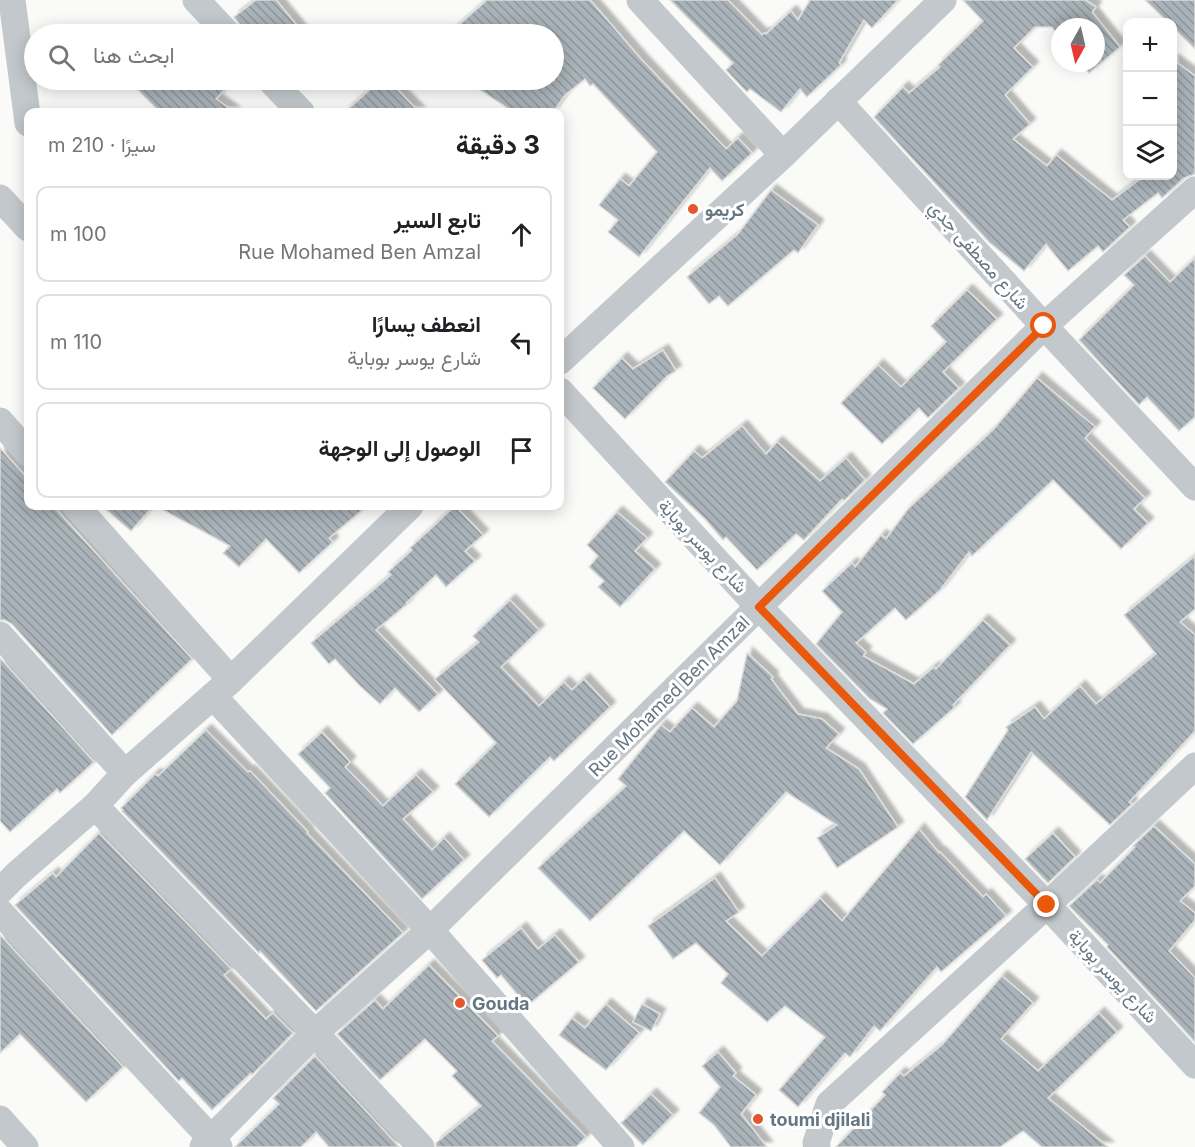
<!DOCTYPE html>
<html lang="ar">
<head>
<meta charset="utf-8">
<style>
  :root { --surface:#fff; --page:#f2f2f2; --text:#202124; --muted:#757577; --line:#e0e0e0 }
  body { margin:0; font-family:Inter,Vazirmatn,sans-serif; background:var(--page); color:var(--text); direction:rtl }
  .controls { position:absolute; right:18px; top:18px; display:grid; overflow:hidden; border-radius:12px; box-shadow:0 3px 15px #0003 }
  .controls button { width:54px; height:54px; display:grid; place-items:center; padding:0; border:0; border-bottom:2px solid var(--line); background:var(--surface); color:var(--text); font:30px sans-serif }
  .compass { position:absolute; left:1051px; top:18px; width:54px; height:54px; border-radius:50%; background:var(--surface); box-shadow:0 3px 15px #0003; rotate:188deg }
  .stop { position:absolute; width:18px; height:18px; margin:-14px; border:4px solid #ea580c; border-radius:50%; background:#fff }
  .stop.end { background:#ea580c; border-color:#fff; box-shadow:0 2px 6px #0008 }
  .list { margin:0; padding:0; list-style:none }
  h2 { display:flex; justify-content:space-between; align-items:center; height:78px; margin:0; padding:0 24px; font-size:26px }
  h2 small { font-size:20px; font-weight:400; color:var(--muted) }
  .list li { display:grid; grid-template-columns:39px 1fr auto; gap:18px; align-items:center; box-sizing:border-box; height:96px; margin:0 12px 12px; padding:0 12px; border:2px solid var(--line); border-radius:12px }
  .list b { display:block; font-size:22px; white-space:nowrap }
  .list p { margin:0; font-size:20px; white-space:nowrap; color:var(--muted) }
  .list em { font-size:20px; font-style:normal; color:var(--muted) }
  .icon { flex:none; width:33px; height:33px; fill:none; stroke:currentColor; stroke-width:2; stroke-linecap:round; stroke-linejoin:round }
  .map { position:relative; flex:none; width:1195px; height:1147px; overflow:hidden; direction:ltr }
  .search { position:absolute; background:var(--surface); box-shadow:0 3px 15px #0003; left:24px; top:24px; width:540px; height:66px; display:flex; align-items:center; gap:15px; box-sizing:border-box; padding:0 21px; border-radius:33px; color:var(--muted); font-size:22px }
  .panel { position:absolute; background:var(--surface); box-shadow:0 3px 15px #0003; left:24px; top:108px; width:540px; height:402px; border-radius:12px; direction:rtl }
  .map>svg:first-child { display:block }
  .building { fill:url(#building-back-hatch); stroke:#dcdcda; stroke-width:1.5; filter:url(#shadow) }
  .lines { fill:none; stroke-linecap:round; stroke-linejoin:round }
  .minor { stroke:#c3c8cc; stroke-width:27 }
  .route { stroke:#ea580c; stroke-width:8 }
  .poi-dot { fill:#e4572e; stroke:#fff; stroke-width:2 }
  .labels { text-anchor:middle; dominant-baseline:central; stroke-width:6; stroke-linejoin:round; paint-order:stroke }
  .poi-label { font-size:18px; font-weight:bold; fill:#657683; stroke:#fff; text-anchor:start }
  .street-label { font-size:18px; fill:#657683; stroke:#fff }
</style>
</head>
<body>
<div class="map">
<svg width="1195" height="1147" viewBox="0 0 1195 1147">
  <defs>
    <pattern id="building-back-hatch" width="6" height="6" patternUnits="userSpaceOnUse" patternTransform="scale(1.5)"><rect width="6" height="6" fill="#aab3b9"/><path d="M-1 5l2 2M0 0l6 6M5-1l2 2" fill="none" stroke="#8e969c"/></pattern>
    <filter id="shadow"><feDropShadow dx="5.5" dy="-5.5" stdDeviation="1.5" flood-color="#0004"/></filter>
  </defs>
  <rect width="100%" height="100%" fill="#fafaf8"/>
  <g class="building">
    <polygon points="256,0 276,0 304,34 247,34 234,17"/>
    <polygon points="487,0 590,0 641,59 726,149 738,138 752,153 722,181 710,168 639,257 608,232 618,220 599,205 620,179 629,186 657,152 593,84 590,86 585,79 565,95 553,112 514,112 465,80 554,80 554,34 449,34"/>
    <polygon points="670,0 728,0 762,35 764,33 766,34 791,11 798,20 810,0 898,0 872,28 864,20 839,63 841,65 807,97 800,89 781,112 750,89 747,92 740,85 726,70 733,63"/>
    <polygon points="963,0 1085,0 1096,7 1092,12 1120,47 1089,73 1081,63 1096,63 1096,27 1060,27 1060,37 1052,27 1035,27 1014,48 1033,67 1005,95 1030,124 1013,139 1047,166 1056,155 1112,200 1143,177 1141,176 1173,176 1173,60 1195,76 1195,174 1184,178 1162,198 1158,193 1123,220 1130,227 1103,252 1098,246 1068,271 1046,244 1024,271 989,242 874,117 903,87 909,93 940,67 938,65 983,21"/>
    <polygon points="1145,0 1195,0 1195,49 1173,27 1173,22 1168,22"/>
    <polygon points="128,80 233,80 216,99 234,112 160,112"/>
    <polygon points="381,80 388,80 419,112 345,112"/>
    <polygon points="771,190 818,225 798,253 794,250 728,306 719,296 709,304 687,277 738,234"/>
    <polygon points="1145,256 1170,282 1195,258 1195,417 1179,431 1147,397 1139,405 1079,340 1134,285 1124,275"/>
    <polygon points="967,290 997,319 943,372 959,388 928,418 919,408 882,444 841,403 878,365 901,387 946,342 931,326"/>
    <polygon points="663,350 676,371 667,376 625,419 593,388 622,358 633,369"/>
    <polygon points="1037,378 1095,427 1085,438 1145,498 1134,509 1148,523 1121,549 1053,480 972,556 969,552 940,590 906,620 895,608 856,643 866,652 863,656 914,684 934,667 936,669 983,620 1010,645 953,705 955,707 913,744 883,713 887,709 870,699 816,644 842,612 822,591 852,563 855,567 881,535 886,539 908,509 993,430"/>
    <polygon points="742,426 766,454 777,442 820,481 846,458 865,480 844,501 842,499 804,540 796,534 757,570 726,537 723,540 705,519 665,482 694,451 702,458"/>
    <polygon points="0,448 28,479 28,506 53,506 192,659 112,735 12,624 5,620 0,620"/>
    <polygon points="102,506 153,506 131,531"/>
    <polygon points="156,506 367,506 329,538 333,542 299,573 266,539 239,567 223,553 230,546"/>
    <polygon points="455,506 483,535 465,551 475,561 446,587 436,575 406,603 407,604 376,630 438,694 419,712 395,688 380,704 360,686 335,659 329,664 311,643 391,575 388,572 412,550 410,548"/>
    <polygon points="617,512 647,538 635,551 655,569 620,607 598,587 604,581 589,567 598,556 587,545"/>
    <polygon points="1195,556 1195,609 1180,622 1195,635 1195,731 1129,802 1132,804 1110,825 1031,752 987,820 965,797 1008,730 1006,727 1035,707 1044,719 1080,686 1096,704 1156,654 1124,615"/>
    <polygon points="510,600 539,630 501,667 539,706 564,682 572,690 584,679 610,707 554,761 550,757 489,817 455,784 496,743 435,679 479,642 473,636"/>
    <polygon points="747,653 773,677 771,679 798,714 822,719 839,734 826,748 859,769 898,827 837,868 817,838 837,825 786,792 720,865 684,831 590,921 538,868 626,786 618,779 661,725 670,732 692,708 714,727 737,701"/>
    <polygon points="0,658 94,762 60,793 57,789 10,832 0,821"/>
    <polygon points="206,730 248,772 250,771 308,832 307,833 403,933 316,1011 260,951 259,953 122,811 123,810 121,808 155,774 158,776"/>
    <polygon points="322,732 350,762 345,767 383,806 416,775 433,792 403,819 432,850 444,838 464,860 422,899 325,793 330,788 298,754"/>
    <polygon points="1154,826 1195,864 1195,886 1180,901 1195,913 1195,920 1169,951 1195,978 1195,1042 1107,947 1108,945 1069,906 1097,880 1100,883 1135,847 1133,846"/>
    <polygon points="919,829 939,853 940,852 983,897 986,894 1006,916 941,972 937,967 880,1031 874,1026 850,1057 845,1053 798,1107 779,1090 825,1037 785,1006 767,1022 721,983 728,974 696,943 673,959 648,926 715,878 739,912 726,921 762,956 820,898 842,921"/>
    <polygon points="99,833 231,969 224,975 266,1019 273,1013 293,1033 252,1075 251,1073 212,1110 182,1078 179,1081 15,905 53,873 56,877"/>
    <polygon points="1053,833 1075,857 1048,883 1025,859"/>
    <polygon points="521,928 538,949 555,935 579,962 527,1006 501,975 497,978 482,960"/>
    <polygon points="0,935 123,1067 86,1102 20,1034 0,1053"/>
    <polygon points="429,965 498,1036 492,1041 586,1137 576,1147 436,1147 436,1143 481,1106 452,1076 457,1071 425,1039 380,1080 337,1034 375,1000 383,1009"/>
    <polygon points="1002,976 1033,1003 1001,1039 1038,1071 1099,1013 1117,1032 1048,1098 1108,1147 1042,1147 1023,1131 1000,1147 836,1147 885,1095 882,1092 900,1073 904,1076 942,1045"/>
    <polygon points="606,1004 639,1033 606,1070 559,1035 572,1018 585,1028"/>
    <polygon points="642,1004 660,1014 651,1031 633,1022"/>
    <polygon points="718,1052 736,1073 733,1076 756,1095 741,1114 767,1147 731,1147 714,1125 699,1113 720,1087 702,1066"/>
    <polygon points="315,1056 399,1147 329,1147 316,1132 301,1147 235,1147 279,1104 273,1098"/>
    <polygon points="651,1094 673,1115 643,1145 621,1123"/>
  </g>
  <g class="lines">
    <g class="minor">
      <polyline points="12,0 28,123"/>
      <polyline points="196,0 228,34"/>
      <polyline points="640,0 783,155"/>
      <polyline points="270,80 301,112"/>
      <polyline points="838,101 1044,326 1195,487"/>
      <polyline points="0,198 28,228"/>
      <polyline points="560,361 783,155 943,0"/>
      <polyline points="560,391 759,607 1047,905 1195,1065"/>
      <polyline points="0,421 28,453"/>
      <polyline points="76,506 231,680"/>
      <polyline points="0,635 125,773"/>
      <polyline points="213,696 430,930 621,1147"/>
      <polyline points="95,806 315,1033 421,1147"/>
      <polyline points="0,891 16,875 95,806 125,773 231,680 410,506"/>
      <polyline points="0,912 219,1147"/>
      <polyline points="0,1119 25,1147"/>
      <polyline points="203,1147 315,1033 430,930 1044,326 1195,190"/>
      <polyline points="817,1147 816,1143 829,1104 1047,905 1195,766"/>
    </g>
  </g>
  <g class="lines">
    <polyline class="route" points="1044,326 759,607 1047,905"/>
  </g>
  <g class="poi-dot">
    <circle cx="693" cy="209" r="6"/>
    <circle cx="460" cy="1003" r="6"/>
    <circle cx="758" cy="1119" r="6"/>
  </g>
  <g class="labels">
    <g class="poi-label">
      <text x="705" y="209">كريمو</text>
      <text x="472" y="1003">Gouda</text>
      <text x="770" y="1119">toumi djilali</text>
    </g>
    <g class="street-label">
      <text transform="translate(979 255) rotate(48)">شارع مصطفى جدي</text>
      <text transform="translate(703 546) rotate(47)">شارع يوسر بوباية</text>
      <text transform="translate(669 696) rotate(-45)">Rue Mohamed Ben Amzal</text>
      <text transform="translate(1113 976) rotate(47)">شارع يوسر بوباية</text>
    </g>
  </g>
</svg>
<div class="controls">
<button>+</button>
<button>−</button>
<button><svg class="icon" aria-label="layers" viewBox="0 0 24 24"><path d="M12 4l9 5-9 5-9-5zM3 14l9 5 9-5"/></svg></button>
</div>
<svg class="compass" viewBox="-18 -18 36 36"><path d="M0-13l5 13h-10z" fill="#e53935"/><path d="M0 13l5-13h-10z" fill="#757577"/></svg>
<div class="stop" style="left:1044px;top:326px"></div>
<div class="stop end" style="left:1047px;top:905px"></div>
<div class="search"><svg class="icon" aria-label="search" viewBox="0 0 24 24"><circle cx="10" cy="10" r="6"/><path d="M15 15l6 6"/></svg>ابحث هنا</div>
<section class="panel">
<h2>3 دقيقة<small>سيرًا · 210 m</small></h2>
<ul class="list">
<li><svg class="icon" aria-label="ahead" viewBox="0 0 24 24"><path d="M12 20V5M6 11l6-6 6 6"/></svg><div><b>تابع السير</b><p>Rue Mohamed Ben Amzal</p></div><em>100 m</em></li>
<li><svg class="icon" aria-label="left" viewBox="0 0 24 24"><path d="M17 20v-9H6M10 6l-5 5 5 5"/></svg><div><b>انعطف يسارًا</b><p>شارع يوسر بوباية</p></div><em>110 m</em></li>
<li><svg class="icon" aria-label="arrive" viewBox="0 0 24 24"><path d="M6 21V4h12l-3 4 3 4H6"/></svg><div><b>الوصول إلى الوجهة</b></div></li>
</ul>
</section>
</div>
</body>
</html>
